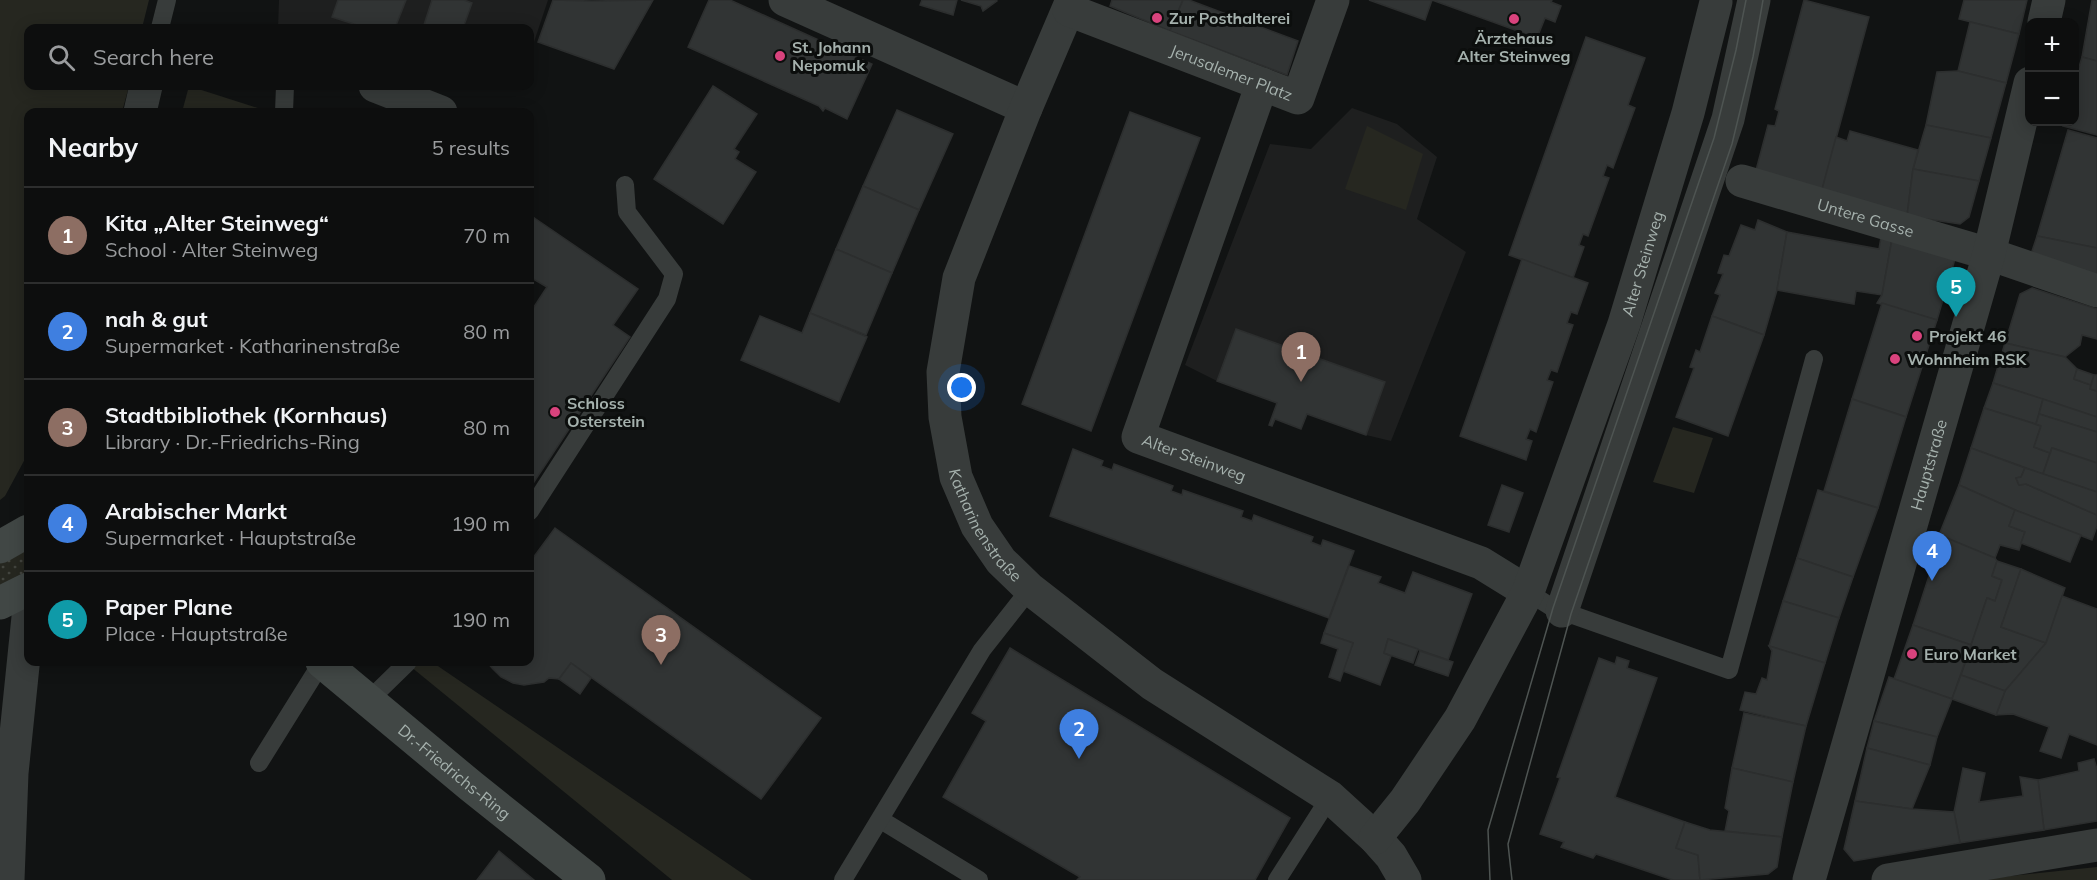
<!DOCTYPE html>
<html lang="en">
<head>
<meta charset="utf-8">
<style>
  :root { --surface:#0d0e0e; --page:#1b1c1c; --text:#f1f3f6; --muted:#9a9c9e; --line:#2d2e2e; --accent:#d9437d }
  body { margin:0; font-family:Mulish,sans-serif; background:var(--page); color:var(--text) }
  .controls { position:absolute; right:18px; top:18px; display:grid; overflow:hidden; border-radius:12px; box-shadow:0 3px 15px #0003 }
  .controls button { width:54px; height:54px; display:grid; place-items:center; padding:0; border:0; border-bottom:2px solid var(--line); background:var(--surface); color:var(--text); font:30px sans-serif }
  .you { position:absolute; left:962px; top:388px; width:21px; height:21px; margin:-15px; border:4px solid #fff; border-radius:50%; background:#1a73e8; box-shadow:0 0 0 9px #1a73e833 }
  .badge { display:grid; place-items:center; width:39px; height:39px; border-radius:50%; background:var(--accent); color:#fff; font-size:20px; font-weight:700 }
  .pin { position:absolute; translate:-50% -50px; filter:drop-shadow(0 2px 3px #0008) }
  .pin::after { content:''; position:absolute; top:32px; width:21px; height:18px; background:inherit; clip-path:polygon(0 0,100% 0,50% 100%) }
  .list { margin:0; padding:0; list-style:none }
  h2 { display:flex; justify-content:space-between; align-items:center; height:78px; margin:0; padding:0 24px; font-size:26px }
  h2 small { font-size:20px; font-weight:400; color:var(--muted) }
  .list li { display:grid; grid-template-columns:39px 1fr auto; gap:18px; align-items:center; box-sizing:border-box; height:96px; padding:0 24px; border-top:2px solid var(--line) }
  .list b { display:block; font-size:22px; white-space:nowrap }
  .list p { margin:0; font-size:20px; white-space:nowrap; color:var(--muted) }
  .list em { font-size:20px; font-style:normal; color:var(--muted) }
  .icon { flex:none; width:33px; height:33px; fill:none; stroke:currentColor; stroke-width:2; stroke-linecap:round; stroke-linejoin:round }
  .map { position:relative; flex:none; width:2097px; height:880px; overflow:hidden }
  .search { position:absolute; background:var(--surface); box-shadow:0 3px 15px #0003; left:24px; top:24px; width:510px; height:66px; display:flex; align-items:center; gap:15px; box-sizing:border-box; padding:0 21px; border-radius:12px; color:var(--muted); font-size:22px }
  .panel { position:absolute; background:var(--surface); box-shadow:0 3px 15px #0003; left:24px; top:108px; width:510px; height:558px; border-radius:12px }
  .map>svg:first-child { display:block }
  .built { fill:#1e1f1f }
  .grass { fill:url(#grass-dots) }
  .green { fill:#262720 }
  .building { fill:#313434; stroke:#2c2e2e; stroke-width:1.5 }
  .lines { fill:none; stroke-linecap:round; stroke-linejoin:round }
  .lane { stroke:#383c3b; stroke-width:18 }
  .street { stroke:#383c3b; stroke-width:33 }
  .secondary { stroke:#414745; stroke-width:33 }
  .tram { stroke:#4e5452; stroke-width:1.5 }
  .poi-dot { fill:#d9437d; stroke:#0c0e0d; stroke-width:2 }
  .labels { text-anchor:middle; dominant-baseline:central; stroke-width:6; stroke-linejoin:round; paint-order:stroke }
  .poi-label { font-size:16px; font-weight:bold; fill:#a5b1ad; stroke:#0c0e0d; text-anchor:start }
  .street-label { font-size:16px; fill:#a5b1ad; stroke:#0c0e0d }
</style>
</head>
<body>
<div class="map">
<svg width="2097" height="880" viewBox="0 0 2097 880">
  <defs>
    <pattern id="grass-dots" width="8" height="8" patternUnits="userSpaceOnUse" patternTransform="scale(1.5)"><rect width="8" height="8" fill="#262720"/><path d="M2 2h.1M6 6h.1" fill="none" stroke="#42443e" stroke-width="1.8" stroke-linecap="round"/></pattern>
  </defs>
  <rect width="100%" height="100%" fill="#111313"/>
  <g class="built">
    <polygon points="279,0 548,0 530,54 530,28 278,28"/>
    <polygon points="1352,108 1397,124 1437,157 1417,219 1466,252 1391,441 1366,435 1217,381 1185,365 1270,144 1311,149"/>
  </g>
  <polygon class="grass" points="28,548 28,575 0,590 0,563"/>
  <g class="green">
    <polygon points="0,0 149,0 142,28 28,28 28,86 129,86 122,112 28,112 28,448 25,459 5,496 0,500"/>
    <polygon points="189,86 267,111 266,112 182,112"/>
    <polygon points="1367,126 1423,154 1406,210 1345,189"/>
    <polygon points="1673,427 1713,438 1694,493 1653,482"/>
    <polygon points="405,662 432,662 752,880 672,880"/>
    <polygon points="2097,867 2097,880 1972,880"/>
  </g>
  <g class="building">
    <polygon points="338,0 406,0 395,28 366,28 332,17"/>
    <polygon points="432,0 464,0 472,3 463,28 423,28"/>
    <polygon points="553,0 592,1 653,0 614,69 538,42"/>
    <polygon points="709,0 730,0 872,64 847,119 825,108 823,111 819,106 688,47"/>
    <polygon points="922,0 957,0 953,15 920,5"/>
    <polygon points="961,0 996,0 997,1 983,11 981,6"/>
    <polygon points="1112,0 1183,0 1170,31 1110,6"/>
    <polygon points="1183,0 1189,0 1298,41 1287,75 1170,31"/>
    <polygon points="1369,0 1552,0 1551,2 1561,6 1555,22 1545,18 1537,38 1432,0 1425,20"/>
    <polygon points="1804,0 1869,17 1820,198 1755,174 1768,125 1775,126 1779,111 1775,109"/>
    <polygon points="1964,0 2027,0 2019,34 1959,19"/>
    <polygon points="2092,0 2097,0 2097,61 2082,57"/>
    <polygon points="1970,22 2019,34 2006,83 1958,71"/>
    <polygon points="1586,37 1645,58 1628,105 1635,108 1613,168 1607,165 1603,176 1609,178 1588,236 1583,234 1579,245 1584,247 1573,278 1509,255"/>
    <polygon points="2082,57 2097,61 2097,135 2063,126 2065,122 2074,122 2074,84"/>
    <polygon points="1958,71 2006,83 1991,138 1926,125 1937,72"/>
    <polygon points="713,86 757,114 734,149 739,152 735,159 756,172 723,224 654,179"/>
    <polygon points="897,110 953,134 919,210 863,186"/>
    <polygon points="1130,112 1200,138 1091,431 1022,404"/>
    <polygon points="1926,125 1991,138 1979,181 1913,169"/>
    <polygon points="2068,130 2097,138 2097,248 2037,236"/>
    <polygon points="1850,131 1918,150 1913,169 1907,216 1821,193 1836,137 1847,141"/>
    <polygon points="1913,169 1979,181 1969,217 1960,224 1907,216"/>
    <polygon points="863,186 919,210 892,273 836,249"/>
    <polygon points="530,215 638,289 613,325 630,337 530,488 530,313 547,287 530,277"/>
    <polygon points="1758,220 1787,232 1777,290 1764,335 1712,316 1720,295 1715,293 1723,274 1718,273 1724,255 1729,256 1741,225 1755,230"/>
    <polygon points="1787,232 1879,249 1881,237 1892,239 1882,295 1856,291 1854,304 1777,290"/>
    <polygon points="2037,236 2097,248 2097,281 2042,261 2032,251"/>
    <polygon points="1892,239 1955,259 1937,320 1877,303 1882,295"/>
    <polygon points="836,249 892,273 866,335 810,313"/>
    <polygon points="1522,259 1588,283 1577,314 1571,312 1567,323 1573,325 1557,372 1551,370 1547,380 1553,382 1536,432 1530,429 1526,439 1532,441 1526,460 1460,436"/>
    <polygon points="2032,288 2097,309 2097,339 2082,335 2080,345 2065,357 2005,343 2020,294"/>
    <polygon points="1882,303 1937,320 1906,417 1852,399"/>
    <polygon points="810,313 867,337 839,402 741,360 760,316 802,333"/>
    <polygon points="1712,316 1764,335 1728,436 1676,417 1694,368 1690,367 1696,350 1700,352"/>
    <polygon points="1236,329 1385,382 1366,435 1307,414 1301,429 1275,419 1272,426 1269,425 1277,403 1217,381"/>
    <polygon points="2005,343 2065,357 2077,369 2074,379 2091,385 2090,389 2097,391 2097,417 1993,383"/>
    <polygon points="2077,369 2094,375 2091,385 2074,379"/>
    <polygon points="2094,375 2097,375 2097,391 2090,389"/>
    <polygon points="1993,383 2043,399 2036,424 1984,408"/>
    <polygon points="1852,399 1906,417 1878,508 1824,491"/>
    <polygon points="2043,399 2097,417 2097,432 2039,414"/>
    <polygon points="1984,408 2041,426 2034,447 2050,453 2043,474 1971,448"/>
    <polygon points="2039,414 2097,432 2097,463 2052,448 2050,453 2034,447 2041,426 2036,424"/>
    <polygon points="1971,448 2025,468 2021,477 2016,478 2019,485 2026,484 2097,515 2097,526 2092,540 2015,510 1959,485"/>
    <polygon points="2052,448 2097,463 2097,492 2043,474"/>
    <polygon points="1073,449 1103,461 1101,466 1112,470 1114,464 1173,486 1171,491 1182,495 1183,490 1243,511 1241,517 1252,521 1254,515 1313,537 1311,542 1321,546 1323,540 1354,551 1329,618 1050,516"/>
    <polygon points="2025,468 2097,492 2097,515 2026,484 2019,485 2016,478 2021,477"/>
    <polygon points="1502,485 1523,493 1509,532 1488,525"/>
    <polygon points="1959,485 2015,510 2009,526 2025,532 2019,550 2000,545 1995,558 1939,535"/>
    <polygon points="1818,490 1878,508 1853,577 1797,558"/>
    <polygon points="2015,510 2081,535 2070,562 2021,543 2025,532 2009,526"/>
    <polygon points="555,528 821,718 761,799 571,663 559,679 549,678 544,682 524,685 513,683 501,677 492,668 487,662 530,662 530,562"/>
    <polygon points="1942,536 1995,558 1997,561 1992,576 2002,580 1995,601 1987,598 1971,645 1913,625"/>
    <polygon points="1797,558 1853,577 1839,618 1783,601"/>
    <polygon points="1997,561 2021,569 2001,627 2046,643 2005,691 1961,675 1987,598 1995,601 2002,580 1992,576"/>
    <polygon points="1349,566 1381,577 1378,583 1405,593 1413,572 1472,594 1448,660 1388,639 1384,653 1391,656 1380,685 1343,671 1353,643 1324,633"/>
    <polygon points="2021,569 2065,588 2046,643 2001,627"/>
    <polygon points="2062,596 2097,609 2097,745 2069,734 2061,758 2040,751 2049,727 2013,714 1996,715 2005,691 2046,643"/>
    <polygon points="1783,601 1839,618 1825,663 1769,646"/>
    <polygon points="1913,625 1971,645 1952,699 1894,679"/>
    <polygon points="1324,633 1353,643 1340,681 1329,677 1338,649 1321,643"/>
    <polygon points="1388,639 1418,649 1413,663 1384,653"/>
    <polygon points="1769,646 1825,663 1806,726 1740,710 1745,692 1756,694 1762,678 1767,680 1772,651"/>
    <polygon points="1010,648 1290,818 1255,880 1077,880 1080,877 943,797 986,721 972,713"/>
    <polygon points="1420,651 1453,662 1448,676 1415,665"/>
    <polygon points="1617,657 1629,661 1627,668 1657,678 1615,797 1685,822 1676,848 1698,855 1700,880 1673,880 1596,854 1593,858 1561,847 1564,842 1540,834 1560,778 1557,777 1599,658 1615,664"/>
    <polygon points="571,663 591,678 580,694 559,679"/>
    <polygon points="1961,675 2005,691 1996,715 1952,699"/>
    <polygon points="1889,677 1952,699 1937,737 1874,721"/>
    <polygon points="1744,713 1806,726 1793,782 1732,768"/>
    <polygon points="1874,721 1937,737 1930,765 1867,748"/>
    <polygon points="1867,748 1930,765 1912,809 1855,801"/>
    <polygon points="2094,759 2097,769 2097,821 2044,830 2038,780 2079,771 2078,763"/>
    <polygon points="1732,768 1793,782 1782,837 1725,831 1729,811 1725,808"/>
    <polygon points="1963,768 1985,773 1979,802 2023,796 2020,777 2038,780 2044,830 1960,843 1954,812"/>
    <polygon points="1855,801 1912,809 1954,812 1960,843 1854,861 1844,849"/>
    <polygon points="1685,822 1710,830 1782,837 1777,867 1768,874 1700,880 1698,855 1676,848"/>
    <polygon points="499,851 534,880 477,880"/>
  </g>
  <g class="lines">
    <g class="lane">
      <polyline points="160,28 167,0"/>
      <polyline points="284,112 285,86"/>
      <polyline points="530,511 667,299 674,274 627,212 625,185"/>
      <polyline points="1528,592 1553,608 1729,670 1814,359"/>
      <polyline points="368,701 408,662"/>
      <polyline points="259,763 322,662"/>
      <polyline points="881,820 979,880"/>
      <polyline points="843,880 982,650 1030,589"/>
      <polyline points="1277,880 1330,797"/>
    </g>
    <g class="street">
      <polyline points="785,0 1026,108"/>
      <path id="s1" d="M1072,0L1026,108L959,278L943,372L945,417L956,477L977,526L1001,561L1030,589L1152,684L1330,797L1375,838L1391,856L1405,880"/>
      <path id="s2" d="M1069,10L1298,98L1333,0"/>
      <polyline points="2044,22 2049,0"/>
      <path id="s3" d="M1262,84L1138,437L1481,563L1528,592"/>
      <polyline points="375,86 441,112"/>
      <polyline points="140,112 146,86"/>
      <path id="s4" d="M1742,181L1989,254L2097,291"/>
      <polyline points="1562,611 1728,119 1754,0"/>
      <path id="s5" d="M1375,838L1405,801L1460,719L1528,592L1624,324L1688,113L1716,2"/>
      <polyline points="8,880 12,773 28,617"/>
      <path id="s6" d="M1809,880L1989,254L2030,83"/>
      <polyline points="1888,880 2097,845"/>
    </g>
    <g class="secondary">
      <polyline points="0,547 28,531"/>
      <polyline points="0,603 28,589"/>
      <path id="s7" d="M322,662L471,786L589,880"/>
    </g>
    <g class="tram">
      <polyline points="1490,880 1488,830 1553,608 1714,138 1736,50 1746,0"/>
      <polyline points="1512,880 1508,844 1571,614 1732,144 1753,57 1763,0"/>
    </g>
  </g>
  <g class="poi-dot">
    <circle cx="1157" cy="18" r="6"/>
    <circle cx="1514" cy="19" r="6"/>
    <circle cx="780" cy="56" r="6"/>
    <circle cx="1917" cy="336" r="6"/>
    <circle cx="1895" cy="359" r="6"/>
    <circle cx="555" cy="412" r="6"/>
    <circle cx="1912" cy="654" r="6"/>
  </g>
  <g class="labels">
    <g class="poi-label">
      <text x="1169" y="18">Zur Posthalterei</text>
      <text x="1514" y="38" text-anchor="middle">Ärztehaus<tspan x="1514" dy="18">Alter Steinweg</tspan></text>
      <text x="792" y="47">St. Johann<tspan x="792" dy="18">Nepomuk</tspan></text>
      <text x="1929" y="336">Projekt 46</text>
      <text x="1907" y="359">Wohnheim RSK</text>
      <text x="567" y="403">Schloss<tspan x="567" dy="18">Osterstein</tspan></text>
      <text x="1924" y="654">Euro Market</text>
    </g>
    <g class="street-label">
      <text stroke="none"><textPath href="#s2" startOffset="174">Jerusalemer Platz</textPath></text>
      <text stroke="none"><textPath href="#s4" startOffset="129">Untere Gasse</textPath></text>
      <text stroke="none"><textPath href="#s5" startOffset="638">Alter Steinweg</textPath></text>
      <text stroke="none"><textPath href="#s3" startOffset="434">Alter Steinweg</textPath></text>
      <text stroke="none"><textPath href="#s6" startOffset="432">Hauptstraße</textPath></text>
      <text stroke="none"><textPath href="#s1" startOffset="558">Katharinenstraße</textPath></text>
      <text stroke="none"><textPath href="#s7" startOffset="172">Dr.-Friedrichs-Ring</textPath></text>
    </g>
  </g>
</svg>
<div class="controls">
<button>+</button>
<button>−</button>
</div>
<div class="you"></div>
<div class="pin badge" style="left:1301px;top:382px;background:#8d6e63">1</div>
<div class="pin badge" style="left:1079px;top:759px;background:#3f7fe0">2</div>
<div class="pin badge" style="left:661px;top:665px;background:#8d6e63">3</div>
<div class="pin badge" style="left:1932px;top:581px;background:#3f7fe0">4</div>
<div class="pin badge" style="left:1956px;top:317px;background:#0f9aa8">5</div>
<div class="search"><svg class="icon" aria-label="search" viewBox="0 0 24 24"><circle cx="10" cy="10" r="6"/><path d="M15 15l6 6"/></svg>Search here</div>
<section class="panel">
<h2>Nearby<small>5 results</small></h2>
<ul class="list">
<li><span class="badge" style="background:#8d6e63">1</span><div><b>Kita „Alter Steinweg“</b><p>School · Alter Steinweg</p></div><em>70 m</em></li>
<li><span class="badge" style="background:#3f7fe0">2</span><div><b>nah &amp; gut</b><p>Supermarket · Katharinenstraße</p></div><em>80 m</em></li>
<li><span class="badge" style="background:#8d6e63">3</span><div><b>Stadtbibliothek (Kornhaus)</b><p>Library · Dr.-Friedrichs-Ring</p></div><em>80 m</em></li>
<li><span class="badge" style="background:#3f7fe0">4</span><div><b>Arabischer Markt</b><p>Supermarket · Hauptstraße</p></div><em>190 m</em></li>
<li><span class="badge" style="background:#0f9aa8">5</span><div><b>Paper Plane</b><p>Place · Hauptstraße</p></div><em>190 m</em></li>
</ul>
</section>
</div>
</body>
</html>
